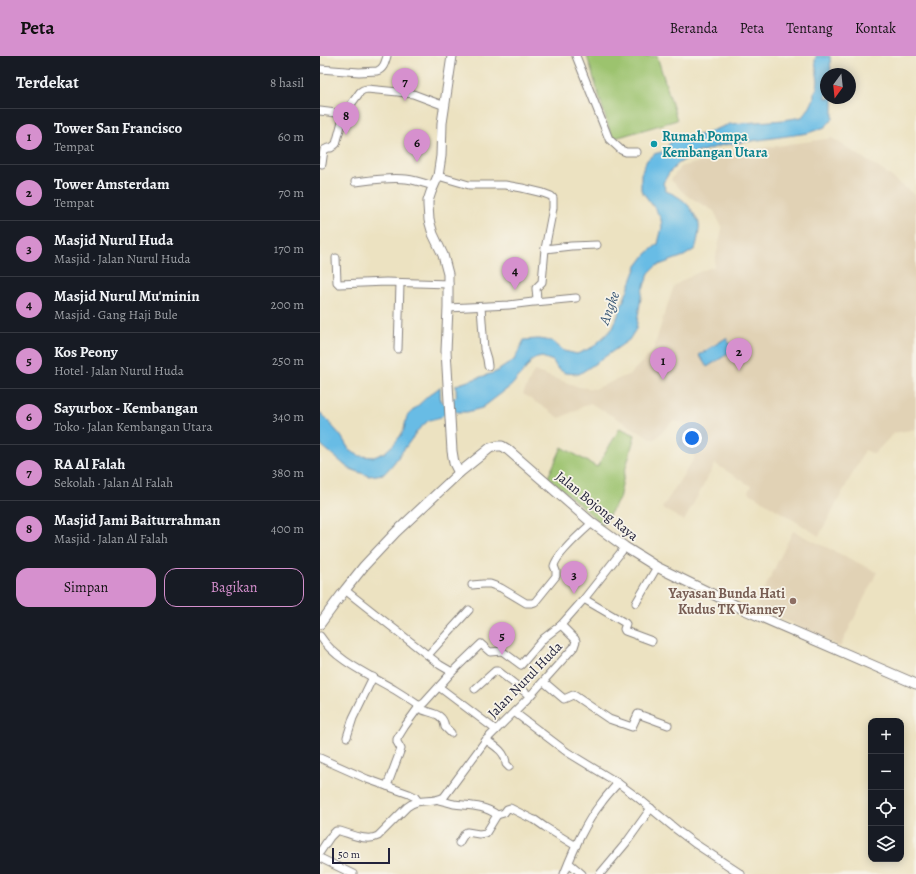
<!DOCTYPE html>
<html lang="id">
<head>
<meta charset="utf-8">
<style>
  :root { --surface:#171b24; --page:#242831; --text:#f1f3f6; --muted:#9ea1a6; --line:#363941; --accent:#d690ce }
  body { margin:0; font-family:Alegreya,serif; background:var(--page); color:var(--text) }
  .controls { position:absolute; right:12px; bottom:12px; display:grid; overflow:hidden; border-radius:8px; box-shadow:0 2px 10px #0003 }
  .controls button { width:36px; height:36px; display:grid; place-items:center; padding:0; border:0; border-bottom:1px solid var(--line); background:var(--surface); color:var(--text); font:20px sans-serif }
  .compass { position:absolute; left:500px; top:12px; width:36px; height:36px; border-radius:50%; background:var(--surface); box-shadow:0 2px 10px #0003; rotate:195deg }
  .scale { position:absolute; left:12px; bottom:10px; width:58px; box-sizing:border-box; padding-left:4px; border:2px solid #22223b; border-top:0; font-size:11px; line-height:14px; white-space:nowrap; color:#22223b; -webkit-text-stroke:3px #f7f3e8; paint-order:stroke }
  .you { position:absolute; left:372px; top:382px; width:14px; height:14px; margin:-10px; border:3px solid #fff; border-radius:50%; background:#1a73e8; box-shadow:0 0 0 6px #1a73e833 }
  .badge { display:grid; place-items:center; width:26px; height:26px; border-radius:50%; background:var(--accent); color:#111; font-size:13px; font-weight:700 }
  .pin { position:absolute; translate:-50% -33px; filter:drop-shadow(0 1px 2px #0008) }
  .pin::after { content:''; position:absolute; top:21px; width:14px; height:12px; background:inherit; clip-path:polygon(0 0,100% 0,50% 100%) }
  .list { margin:0; padding:0; list-style:none }
  h2 { display:flex; justify-content:space-between; align-items:center; height:52px; margin:0; padding:0 16px; font-size:17px }
  h2 small { font-size:13px; font-weight:400; color:var(--muted) }
  .list li { display:grid; grid-template-columns:26px 1fr auto; gap:12px; align-items:center; box-sizing:border-box; height:56px; padding:0 16px; border-top:1px solid var(--line) }
  .list b { display:block; font-size:15px; white-space:nowrap }
  .list p { margin:0; font-size:13px; white-space:nowrap; color:var(--muted) }
  .list em { font-size:13px; font-style:normal; color:var(--muted) }
  .actions { display:flex; gap:8px; padding:12px 16px }
  .actions a { flex:1; padding:9px 0; border:1px solid var(--accent); border-radius:12px; text-align:center; font-size:14px; color:var(--accent) }
  .actions .main { background:var(--accent); color:#111 }
  .icon { flex:none; width:22px; height:22px; fill:none; stroke:currentColor; stroke-width:2; stroke-linecap:round; stroke-linejoin:round }
  .map { position:relative; flex:none; width:596px; height:818px; overflow:hidden }
  header { display:flex; align-items:center; gap:24px; box-sizing:border-box; height:56px; padding:0 20px; background:var(--accent); color:#111 }
  header strong { font-size:19px }
  nav { display:flex; gap:22px; margin-inline-start:auto; font-size:14px }
  main { display:flex }
  aside { flex:1; background:var(--surface) }
  .map>svg:first-child { display:block }
  .built { fill:#e1d2b5 }
  .green { fill:#9cc36e; stroke:#5f7254 }
  .water { fill:#68bce5; stroke:#456f90 }
  .lines { fill:none; stroke-linecap:round; stroke-linejoin:round }
  .river { stroke:#68bce5; stroke-width:14 }
  .street-casing { stroke:#87827e; stroke-width:9 }
  .secondary-casing { stroke:#87827e; stroke-width:11 }
  .street { stroke:#fff; stroke-width:7 }
  .secondary { stroke:#fff; stroke-width:9 }
  .culture-dot { fill:#0f9aa8; stroke:#f7f3e8; stroke-width:1.5 }
  .education-dot { fill:#8d6e63; stroke:#f7f3e8; stroke-width:1.5 }
  .labels { text-anchor:middle; dominant-baseline:central; stroke-width:3.5; stroke-linejoin:round; paint-order:stroke }
  .culture-label { font-size:14px; font-weight:bold; fill:#0d838f; stroke:#f7f3e8; text-anchor:start }
  .street-label { font-size:14px; fill:#22223b; stroke:#f7f3e8 }
  .education-label { font-size:14px; font-weight:bold; fill:#785e54; stroke:#f7f3e8; text-anchor:end }
  .water-label { font-size:15px; font-style:italic; fill:#3a5876; stroke:#f7f3e8 }
</style>
</head>
<body>
<header>
<strong>Peta</strong>
<nav><a>Beranda</a><a>Peta</a><a>Tentang</a><a>Kontak</a></nav>
</header>
<main>
<aside>
<h2>Terdekat<small>8 hasil</small></h2>
<ul class="list">
<li><span class="badge">1</span><div><b>Tower San Francisco</b><p>Tempat</p></div><em>60 m</em></li>
<li><span class="badge">2</span><div><b>Tower Amsterdam</b><p>Tempat</p></div><em>70 m</em></li>
<li><span class="badge">3</span><div><b>Masjid Nurul Huda</b><p>Masjid · Jalan Nurul Huda</p></div><em>170 m</em></li>
<li><span class="badge">4</span><div><b>Masjid Nurul Mu'minin</b><p>Masjid · Gang Haji Bule</p></div><em>200 m</em></li>
<li><span class="badge">5</span><div><b>Kos Peony</b><p>Hotel · Jalan Nurul Huda</p></div><em>250 m</em></li>
<li><span class="badge">6</span><div><b>Sayurbox - Kembangan</b><p>Toko · Jalan Kembangan Utara</p></div><em>340 m</em></li>
<li><span class="badge">7</span><div><b>RA Al Falah</b><p>Sekolah · Jalan Al Falah</p></div><em>380 m</em></li>
<li><span class="badge">8</span><div><b>Masjid Jami Baiturrahman</b><p>Masjid · Jalan Al Falah</p></div><em>400 m</em></li>
</ul>
<div class="actions"><a class="main">Simpan</a><a>Bagikan</a></div>
</aside>
<div class="map">
<svg width="596" height="818" viewBox="0 0 596 818">
  <rect width="100%" height="100%" fill="#f7f3e8"/>
  <filter id="ink" filterUnits="userSpaceOnUse"><feTurbulence type="fractalNoise" baseFrequency=".025" numOctaves="2"/><feDisplacementMap in="SourceGraphic" scale="8" xChannelSelector="R" yChannelSelector="G"/><feConvolveMatrix kernelMatrix="1 2 1 2 8 2 1 2 1" color-interpolation-filters="sRGB"/></filter>
  <filter id="wash" filterUnits="userSpaceOnUse"><feTurbulence type="fractalNoise" baseFrequency=".012" numOctaves="4" result="noise"/><feDisplacementMap in="SourceGraphic" scale="16" xChannelSelector="R" yChannelSelector="G"/><feGaussianBlur stdDeviation="0.9" result="paint"/><feColorMatrix in="noise" values="0 0 0 0 0 0 0 0 0 0 0 0 0 0 0 0 0 1.4 0 .05"/><feComposite in="paint" operator="in"/></filter>
  <g filter="url(#wash)">
    <rect width="100%" height="100%" fill="#ece2c1"/>
    <g class="built">
      <polygon points="512,82 568,118 596,140 596,373 574,377 554,398 545,394 499,480 428,436 431,430 395,408 364,465 342,452 375,401 358,389 368,368 353,365 334,384 270,347 240,362 203,338 214,315 259,331 275,333 310,318 333,295 344,259 354,230 370,220 394,210 402,172 394,155 366,139 351,124 360,111 405,99 450,91"/>
      <polygon points="473,475 557,516 520,591 436,550"/>
    </g>
    <g class="green">
      <polygon points="267,0 337,0 357,64 292,83"/>
      <polygon points="300,372 315,379 305,415 299,443 283,469 228,421 242,391 277,411"/>
    </g>
    <g class="water">
      <path d="M496,0H510L511,18H506V42H513V63L505,71L488,77L403,89L379,96L359,107L349,117L343,127L346,135C361,141 369,147 376,162C377,164 379,165 379,168C380,173 377,188 375,193L364,200L336,210L329,217L322,235L316,273L309,284L270,311L259,318L245,317L237,312L233,305L222,301L213,303L204,315L191,330L162,352L147,356H137L136,329L176,316L194,304L204,284L218,283L232,285L244,295L257,298L273,291L293,272L317,210L326,198L338,188L342,171L341,163L336,154L321,134V118L327,104L334,98L345,95L351,85L383,78L410,68L464,64L482,61L490,51L494,42V37L497,32L498,25L495,5Z"/>
      <polygon points="406,282 414,294 387,311 379,299"/>
      <polygon points="120,331 121,361 109,364 99,373 73,408 64,418 49,420 28,412 0,388 0,356 21,380 30,395 40,400 54,401 64,397 74,388 81,379 84,373 87,360 108,340"/>
    </g>
    <g class="lines">
      <polyline class="river" points="104,358 155,343"/>
    </g>
  </g>
  <g filter="url(#ink)">
    <g class="lines">
      <defs>
        <g id="street">
          <polyline points="256,0 289,83 301,94 306,96 317,96"/>
          <path d="M0,13L39,16L57,15C64,13 65,6 67,0"/>
          <polyline points="0,55 24,58 40,36 43,34 47,33 78,36 93,38 125,50"/>
          <polyline points="2,108 4,94 8,92 11,92 16,88 24,58"/>
          <path d="M118,120L149,129H185L202,132L223,137L231,140L233,142V152L225,193L222,226L216,232C216,237 219,244 213,246L189,249L128,252"/>
          <path d="M35,126C51,124 69,121 86,123C95,124 104,127 113,130"/>
          <polyline points="225,193 251,190 277,189"/>
          <polyline points="16,202 17,226 19,228 66,226 129,228"/>
          <polyline points="215,246 256,242"/>
          <polyline points="161,251 164,293 167,303 168,310"/>
          <polyline points="78,293 80,227"/>
          <path d="M152,529L163,528H170L181,532L206,547H212L215,546L236,520V515L234,510C236,499 263,475 272,467"/>
          <polyline points="25,534 120,609 132,616 161,588 170,596 182,595 201,609 224,582 241,569 264,543 305,491"/>
          <polyline points="264,543 288,557 305,567 306,568 304,573 305,575 332,585"/>
          <polyline points="316,547 337,511"/>
          <path d="M0,580C16,605 50,619 75,634C83,639 91,644 98,649"/>
          <polyline points="108,599 149,554"/>
          <polyline points="224,626 244,643 253,639 255,640 289,663 312,671 318,658 348,669"/>
          <polyline points="119,631 176,674"/>
          <polyline points="155,633 175,615 178,615 210,640"/>
          <path d="M98,652C109,658 123,655 125,671L131,677"/>
          <polyline points="194,656 247,696 298,727 317,741 357,774 374,787 421,818"/>
          <polyline points="27,681 33,662 53,621"/>
          <path d="M166,684C175,690 186,696 186,708L189,711"/>
          <polyline points="0,702 47,723 89,738 95,741 98,745"/>
          <polyline points="67,730 81,693 77,686 77,683 85,670 98,652 98,649 101,649 104,647 132,616"/>
          <path d="M119,744C124,745 129,747 134,748C150,750 164,749 177,759L166,777L159,778L147,776L145,777L139,787"/>
          <polyline points="177,759 184,757 187,753 190,752 212,763 215,764 225,771 256,790"/>
          <path d="M0,796L10,781L16,775H20C31,778 47,786 58,780L87,751C100,741 111,748 124,741L166,684L210,640L254,591L256,585L255,583L241,569"/>
          <polyline points="0,802 33,818"/>
          <polyline points="249,807 262,818"/>
          <path d="M244,818C254,793 265,767 282,746C287,739 293,733 298,727"/>
          <polyline points="280,818 306,787 331,752"/>
        </g>
        <g id="secondary">
          <polyline points="132,0 122,67 121,100 118,120 111,136 108,145 108,149 109,164 113,178 123,199 128,218 128,252 126,295 132,395 134,407 139,417"/>
          <polyline points="0,568 25,534 44,510 76,476 139,417 170,392 177,390 182,390 187,393 272,467 305,491 337,511 425,554 596,628"/>
        </g>
      </defs>
      <use href="#street" class="street-casing"/>
      <use href="#secondary" class="secondary-casing"/>
      <use href="#street" class="street"/>
      <use href="#secondary" class="secondary"/>
    </g>
  </g>
  <circle class="culture-dot" cx="334" cy="88" r="4"/>
  <circle class="education-dot" cx="473" cy="545" r="4"/>
  <g class="labels">
    <g class="culture-label">
      <text x="342" y="80">Rumah Pompa<tspan x="342" dy="16">Kembangan Utara</tspan></text>
    </g>
    <g class="street-label">
      <text transform="translate(277 450) rotate(39)">Jalan Bojong Raya</text>
      <text transform="translate(205 624) rotate(-46)">Jalan Nurul Huda</text>
    </g>
    <g class="education-label">
      <text x="465" y="537">Yayasan Bunda Hati<tspan x="465" dy="16">Kudus TK Vianney</tspan></text>
    </g>
    <g class="water-label">
      <text transform="translate(289 252) rotate(-70)">Angke</text>
    </g>
  </g>
</svg>
<div class="controls">
<button>+</button>
<button>−</button>
<button><svg class="icon" aria-label="locate" viewBox="0 0 24 24"><circle cx="12" cy="12" r="6"/><path d="M12 2v4M12 18v4M2 12h4M18 12h4"/></svg></button>
<button><svg class="icon" aria-label="layers" viewBox="0 0 24 24"><path d="M12 4l9 5-9 5-9-5zM3 14l9 5 9-5"/></svg></button>
</div>
<svg class="compass" viewBox="-18 -18 36 36"><path d="M0-13l5 13h-10z" fill="#e53935"/><path d="M0 13l5-13h-10z" fill="#9ea1a6"/></svg>
<div class="scale">50 m</div>
<div class="you"></div>
<div class="pin badge" style="left:343px;top:324px">1</div>
<div class="pin badge" style="left:419px;top:315px">2</div>
<div class="pin badge" style="left:254px;top:538px">3</div>
<div class="pin badge" style="left:195px;top:234px">4</div>
<div class="pin badge" style="left:182px;top:599px">5</div>
<div class="pin badge" style="left:97px;top:106px">6</div>
<div class="pin badge" style="left:85px;top:45px">7</div>
<div class="pin badge" style="left:26px;top:79px">8</div>
</div>
</main>
</body>
</html>
